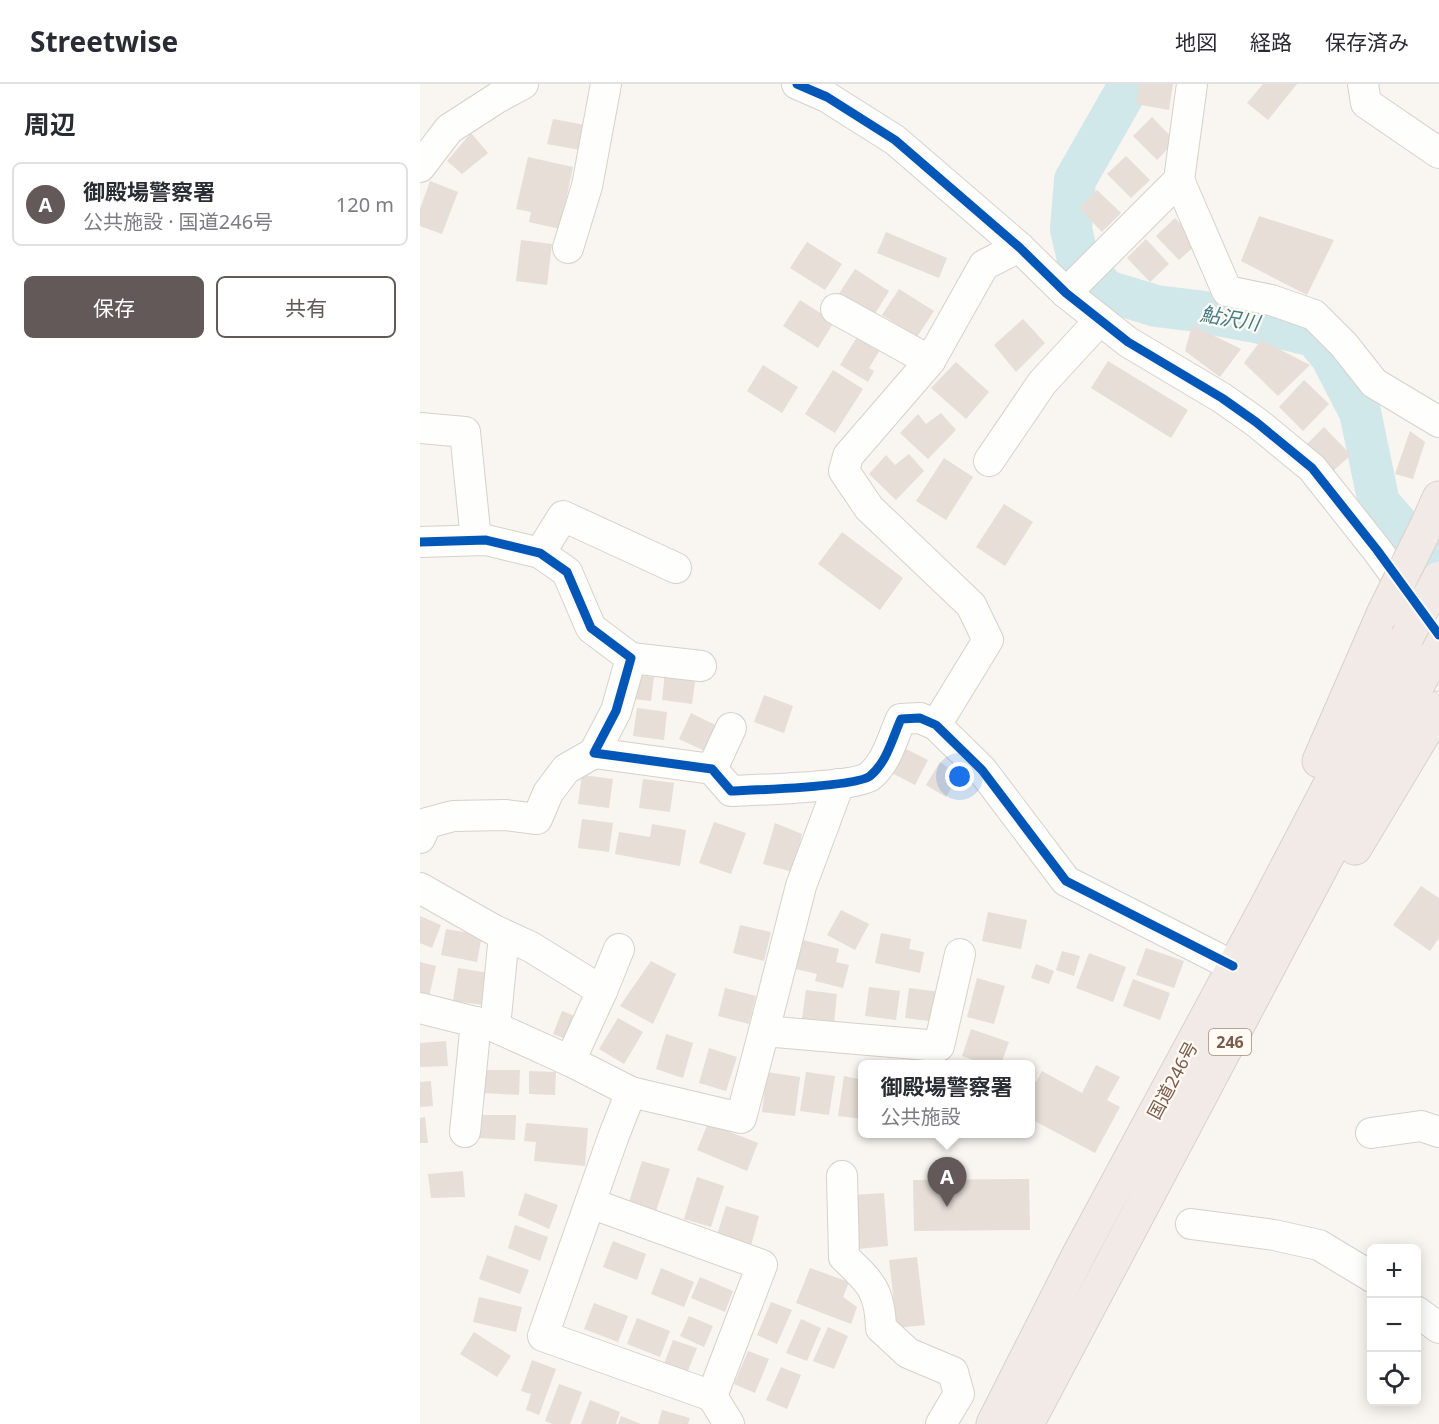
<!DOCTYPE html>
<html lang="ja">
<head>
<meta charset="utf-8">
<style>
  :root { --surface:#fff; --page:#f7f7f7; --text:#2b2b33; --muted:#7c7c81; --line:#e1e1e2; --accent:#625958 }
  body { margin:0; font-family:"Noto Sans","Noto Sans JP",sans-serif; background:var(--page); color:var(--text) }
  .controls { position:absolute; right:18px; bottom:18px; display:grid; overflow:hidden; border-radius:9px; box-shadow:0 3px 15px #0003 }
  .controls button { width:54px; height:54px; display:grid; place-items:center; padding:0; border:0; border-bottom:2px solid var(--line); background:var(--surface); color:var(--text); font:30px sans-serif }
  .you { position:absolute; left:540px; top:693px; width:21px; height:21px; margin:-15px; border:4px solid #fff; border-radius:50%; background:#1a73e8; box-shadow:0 0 0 9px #1a73e833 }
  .badge { display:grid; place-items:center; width:39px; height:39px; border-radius:50%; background:var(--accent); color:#fff; font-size:20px; font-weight:700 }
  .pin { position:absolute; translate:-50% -50px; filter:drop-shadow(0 2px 3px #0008) }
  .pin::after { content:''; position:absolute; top:32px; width:21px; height:18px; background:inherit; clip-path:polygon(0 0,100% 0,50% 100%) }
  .popup { position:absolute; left:438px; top:976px; width:177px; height:78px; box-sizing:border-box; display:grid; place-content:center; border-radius:9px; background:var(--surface); filter:drop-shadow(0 2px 4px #0005); font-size:20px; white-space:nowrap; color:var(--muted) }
  .popup b { font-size:22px; color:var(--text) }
  .popup::after { content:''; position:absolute; left:50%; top:100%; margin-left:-12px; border:12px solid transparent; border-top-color:var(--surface) }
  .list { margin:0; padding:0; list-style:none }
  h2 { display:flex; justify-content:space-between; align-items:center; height:78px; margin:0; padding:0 24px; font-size:26px }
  h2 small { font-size:20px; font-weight:400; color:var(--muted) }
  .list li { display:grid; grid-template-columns:39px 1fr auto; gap:18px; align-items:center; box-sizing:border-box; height:84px; margin:0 12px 12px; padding:0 12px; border:2px solid var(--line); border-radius:9px }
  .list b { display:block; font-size:22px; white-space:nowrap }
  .list p { margin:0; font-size:20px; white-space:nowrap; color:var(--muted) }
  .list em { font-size:20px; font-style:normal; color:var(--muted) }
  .actions { display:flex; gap:12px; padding:18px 24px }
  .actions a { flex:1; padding:14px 0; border:2px solid var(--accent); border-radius:9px; text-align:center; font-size:21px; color:var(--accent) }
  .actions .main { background:var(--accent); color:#fff }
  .icon { flex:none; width:33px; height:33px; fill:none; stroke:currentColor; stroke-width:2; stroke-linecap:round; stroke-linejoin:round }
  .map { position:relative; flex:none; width:1019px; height:1340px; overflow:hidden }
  header { display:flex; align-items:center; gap:36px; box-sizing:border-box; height:84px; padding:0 30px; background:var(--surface); border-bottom:2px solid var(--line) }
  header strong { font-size:28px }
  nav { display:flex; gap:33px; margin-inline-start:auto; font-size:21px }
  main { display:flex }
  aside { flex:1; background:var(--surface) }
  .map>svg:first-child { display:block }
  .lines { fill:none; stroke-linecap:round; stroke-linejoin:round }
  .river { stroke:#d0e8ea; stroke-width:42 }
  .building { fill:#e6ded7 }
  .minor-casing { stroke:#d7d1cb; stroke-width:32 }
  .highway-casing { stroke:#dad1cc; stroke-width:35 }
  .minor { stroke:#fefefd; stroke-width:30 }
  .highway { stroke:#f2eae7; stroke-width:33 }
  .highway-bridge-casing { stroke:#dad1cc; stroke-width:35; stroke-linecap:butt }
  .highway-bridge { stroke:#f2eae7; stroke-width:33 }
  .cycleway-casing { stroke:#fffaf3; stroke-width:13 }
  .cycleway { stroke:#0057b8; stroke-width:9 }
  .labels { text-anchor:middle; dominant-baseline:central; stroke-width:4.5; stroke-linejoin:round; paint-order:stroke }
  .shield { fill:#fffaf3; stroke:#a28b7f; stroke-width:1.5 }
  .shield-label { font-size:16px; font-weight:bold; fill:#7a5c4d }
  .street-label { font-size:18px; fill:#7a5c4d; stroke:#fffaf3 }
  .water-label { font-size:20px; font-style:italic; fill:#437c86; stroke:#fffaf3 }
</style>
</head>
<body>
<header>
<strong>Streetwise</strong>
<nav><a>地図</a><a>経路</a><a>保存済み</a></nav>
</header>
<main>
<aside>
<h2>周辺<small></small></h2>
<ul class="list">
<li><span class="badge">A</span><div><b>御殿場警察署</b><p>公共施設 · 国道246号</p></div><em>120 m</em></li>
</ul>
<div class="actions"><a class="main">保存</a><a>共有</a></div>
</aside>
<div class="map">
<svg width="1019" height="1340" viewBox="0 0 1019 1340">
  <rect width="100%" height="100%" fill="#f9f5f0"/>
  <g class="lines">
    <polyline class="river" points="708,0 707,5 655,96 651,145 659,180 687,207 736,222 777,227 836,238 894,252 911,272 940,328 959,419 1019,488"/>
  </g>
  <g class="building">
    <polygon points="719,0 753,0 749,26 716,20"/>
    <polygon points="843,0 877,0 848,36 827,19"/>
    <polygon points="732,33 755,57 737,76 713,52"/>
    <polygon points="133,35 165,41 160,66 127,60"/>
    <polygon points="51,49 68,69 42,90 27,77"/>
    <polygon points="706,72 730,96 711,114 687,90"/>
    <polygon points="108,73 153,83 140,145 109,138 111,128 96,125"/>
    <polygon points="10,97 38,108 22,150 0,142 0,125"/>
    <polygon points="677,106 701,129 682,148 659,124"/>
    <polygon points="839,132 914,156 887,211 821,177"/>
    <polygon points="755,134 779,158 759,176 736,152"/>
    <polygon points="466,148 527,174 519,194 457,169"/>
    <polygon points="726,155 749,180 730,198 707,174"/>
    <polygon points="101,156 132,160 127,201 96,197"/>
    <polygon points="387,158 422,180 405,206 370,184"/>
    <polygon points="435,185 469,207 453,233 418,211"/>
    <polygon points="479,205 514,227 497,253 462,231"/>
    <polygon points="380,216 414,238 398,264 363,242"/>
    <polygon points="603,235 625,259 596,288 574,261"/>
    <polygon points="772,241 821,265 800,293 765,267"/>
    <polygon points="437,253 460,266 449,284 454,287 448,298 420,281"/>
    <polygon points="841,256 890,281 858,312 824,279"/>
    <polygon points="688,277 768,326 751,354 671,304"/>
    <polygon points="536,278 569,308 546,335 511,304"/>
    <polygon points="343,281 378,303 362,329 327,307"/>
    <polygon points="413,286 443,305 415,349 385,330"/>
    <polygon points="884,296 909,320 883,347 859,323"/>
    <polygon points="521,329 536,346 508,375 480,349 498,330 506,340"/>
    <polygon points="904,343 931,371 913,387 887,360"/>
    <polygon points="990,347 1005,358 993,395 975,390"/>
    <polygon points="489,370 504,387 476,416 449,390 466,371 475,381"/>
    <polygon points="524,374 553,393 526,436 496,417"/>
    <polygon points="584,420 613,438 585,482 556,463"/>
    <polygon points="422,448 483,494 460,526 398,480"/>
    <polygon points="245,588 276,591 272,620 242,616"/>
    <polygon points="216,591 234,593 231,617 213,615"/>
    <polygon points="344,611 373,622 364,649 334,638"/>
    <polygon points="217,624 247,628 244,656 213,652"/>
    <polygon points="271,629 299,643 287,668 259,655"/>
    <polygon points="480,662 508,676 495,701 468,687"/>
    <polygon points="520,678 539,691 526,713 506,701"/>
    <polygon points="162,691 193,695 189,724 158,720"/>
    <polygon points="223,695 254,699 250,728 219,724"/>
    <polygon points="162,735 193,739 189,768 158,764"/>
    <polygon points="294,738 326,749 311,790 279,779"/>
    <polygon points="355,739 382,750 373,788 343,780"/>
    <polygon points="232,740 266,746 260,782 195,770 199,748 230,753"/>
    <polygon points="1001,802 1019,814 1019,854 1010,867 973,841"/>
    <polygon points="421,826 449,840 435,866 407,851"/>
    <polygon points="568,828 607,836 601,865 562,857"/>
    <polygon points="0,832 21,841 12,864 0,859"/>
    <polygon points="320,841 351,848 344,877 313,869"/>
    <polygon points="26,845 62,851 57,878 21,871"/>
    <polygon points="461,849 491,855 489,865 504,868 500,889 455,879"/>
    <polygon points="383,856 419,865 416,878 429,881 423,904 395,897 397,890 376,885"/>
    <polygon points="726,864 764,877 754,904 716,891"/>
    <polygon points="642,867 660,872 654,892 636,886"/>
    <polygon points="669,869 706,883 693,918 656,904"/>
    <polygon points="231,877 256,890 233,940 200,922"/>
    <polygon points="0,878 16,882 9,913 0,911"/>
    <polygon points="616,880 634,887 629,900 611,894"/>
    <polygon points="38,884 69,889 64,921 33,917"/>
    <polygon points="557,894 585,902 574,940 547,933"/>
    <polygon points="713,895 750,909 740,936 703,922"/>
    <polygon points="449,903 480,907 476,936 445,932"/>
    <polygon points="305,904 336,912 329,940 298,932"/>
    <polygon points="489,904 521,908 517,938 485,934"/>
    <polygon points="386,906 417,910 414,939 382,935"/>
    <polygon points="142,927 160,934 151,957 133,950"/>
    <polygon points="198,934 223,948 204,980 179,965"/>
    <polygon points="551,945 589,958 581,980 565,980 542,972"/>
    <polygon points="246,950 273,959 263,994 236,985"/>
    <polygon points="26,957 28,982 0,983 0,959"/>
    <polygon points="289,964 317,973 306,1007 279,999"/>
    <polygon points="676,981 700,993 687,1016 700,1023 675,1069 611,1035 611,995 616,998 622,987 662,1009"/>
    <polygon points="66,986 100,986 99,1011 64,1009"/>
    <polygon points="109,987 136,988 135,1011 109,1010"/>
    <polygon points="347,988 380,993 375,1032 342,1028"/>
    <polygon points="386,988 415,992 409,1031 380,1027"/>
    <polygon points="424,992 443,996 443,1035 418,1032"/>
    <polygon points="11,997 13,1022 0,1023 0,998"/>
    <polygon points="61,1031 96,1031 95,1056 59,1054"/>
    <polygon points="5,1033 8,1059 0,1059 0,1034"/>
    <polygon points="106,1039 168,1044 165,1082 114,1077 116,1058 104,1057"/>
    <polygon points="288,1039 338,1059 327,1087 277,1066"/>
    <polygon points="222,1077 250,1085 236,1127 209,1118"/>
    <polygon points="43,1087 45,1113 11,1114 8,1090"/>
    <polygon points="277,1093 304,1102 291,1143 264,1135"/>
    <polygon points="609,1095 610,1146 494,1147 493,1096"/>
    <polygon points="105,1109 138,1121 129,1145 98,1131"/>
    <polygon points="464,1109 468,1162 438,1165 434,1111"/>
    <polygon points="306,1122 339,1132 331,1162 297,1151"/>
    <polygon points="95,1141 128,1153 120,1177 88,1164"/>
    <polygon points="193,1157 226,1170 217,1196 183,1183"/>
    <polygon points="67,1171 109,1186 100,1210 59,1195"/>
    <polygon points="497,1173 505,1241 477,1244 469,1176"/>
    <polygon points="241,1184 274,1198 264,1223 231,1210"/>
    <polygon points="390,1184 429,1198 423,1213 437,1223 431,1240 376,1219"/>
    <polygon points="280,1193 313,1207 305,1228 271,1214"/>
    <polygon points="59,1213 102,1223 96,1248 53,1238"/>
    <polygon points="351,1218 372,1226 357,1260 337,1251"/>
    <polygon points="174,1219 208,1232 198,1258 164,1245"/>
    <polygon points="269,1232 293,1242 284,1263 260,1252"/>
    <polygon points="217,1234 250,1247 240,1273 207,1260"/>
    <polygon points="381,1235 401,1244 387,1277 366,1269"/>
    <polygon points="408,1243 428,1252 414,1285 393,1277"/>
    <polygon points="54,1248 91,1272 77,1293 40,1270"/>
    <polygon points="253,1256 277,1264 267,1289 244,1280"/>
    <polygon points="328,1267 349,1275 335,1309 314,1300"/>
    <polygon points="112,1276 136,1285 119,1331 106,1326 111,1310 101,1307"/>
    <polygon points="361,1283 381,1291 367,1325 346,1316"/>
    <polygon points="139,1300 162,1308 150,1340 133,1340 125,1337"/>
    <polygon points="170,1316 200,1328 196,1340 161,1340"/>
    <polygon points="242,1326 270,1334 268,1340 238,1340"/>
    <polygon points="201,1332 221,1340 198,1340"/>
  </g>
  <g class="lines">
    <defs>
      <g id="minor">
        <polyline points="377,0 407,13 475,56 599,163 646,209 708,258 802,314 836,338 892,384 957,466 1019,551"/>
        <polyline points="943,0 946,19 1019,69"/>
        <polyline points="0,83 29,45 77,14 103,0"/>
        <polyline points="759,96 807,207 851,216 894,231 924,261 954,299 1019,338"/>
        <polyline points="148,164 167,102 186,0"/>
        <polyline points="646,209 759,96 772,0"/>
        <polyline points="416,225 510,277"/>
        <polyline points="0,344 45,348 56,456"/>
        <polyline points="569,377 622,299 680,236"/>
        <path d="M0,458L66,456L120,469L147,488L171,544L211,574L196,627L174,669L292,685L311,707C334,706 436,703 450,692C467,678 472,655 481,635L500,634L516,641L562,686L646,797L813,882"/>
        <polyline points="120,469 143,432 256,484"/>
        <polyline points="211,574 281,582"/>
        <polyline points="516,641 568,556 551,521 449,424 424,387 428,372 510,277 564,181 599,163"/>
        <polyline points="292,685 311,644"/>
        <polyline points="0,754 7,739 33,732 85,731 117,735 128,709 146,685 174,669"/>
        <polyline points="0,804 74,846 111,863 182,907"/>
        <polyline points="0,924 75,943 150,977 211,1008 194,1051 123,1252 292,1312"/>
        <polyline points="75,943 84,851"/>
        <polyline points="344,947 381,802 419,700"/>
        <polyline points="150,977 182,907 199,865"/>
        <polyline points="211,1008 321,1034 344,947 519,962 540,870"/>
        <polyline points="45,1048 56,938"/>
        <polyline points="951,1049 1001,1042 1019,1048"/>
        <path d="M422,1092L424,1173C450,1198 460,1206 461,1244L488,1269L533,1288L539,1310L521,1340"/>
        <polyline points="170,1119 342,1181 292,1312 309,1340"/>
        <polyline points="771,1140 854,1151 899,1161 952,1193"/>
        <polyline points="996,1227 1019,1244"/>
      </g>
      <g id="highway">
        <polyline points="1008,439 1019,414"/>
        <polyline points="899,677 964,528"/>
        <polyline points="935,764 1019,624"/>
        <polyline points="573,1340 659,1170 846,823 987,553"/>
        <polyline points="607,1340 1019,561"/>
      </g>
    </defs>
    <use href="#minor" class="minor-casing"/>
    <use href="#highway" class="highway-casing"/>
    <use href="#minor" class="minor"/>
    <use href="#highway" class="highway"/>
    <defs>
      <g id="highway-bridge">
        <polyline points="964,528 1008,439"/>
        <polyline points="987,553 1019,494"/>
      </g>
    </defs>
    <use href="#highway-bridge" class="highway-bridge-casing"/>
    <use href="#highway-bridge" class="highway-bridge"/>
    <defs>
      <g id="cycleway">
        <polyline points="377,0 407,13 475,56 599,163 646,209 708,258 802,314 836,338 892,384 957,466 1019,551"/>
        <path d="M0,458L66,456L120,469L147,488L171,544L211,574L196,627L174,669L292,685L311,707C334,706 436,703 450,692C467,678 472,655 481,635L500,634L516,641L562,686L646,797L813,882"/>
      </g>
    </defs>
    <use href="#cycleway" class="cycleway-casing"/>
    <use href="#cycleway" class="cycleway"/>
  </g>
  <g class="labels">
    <rect class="shield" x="789" y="945" width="42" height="26" rx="4.5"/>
    <g class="shield-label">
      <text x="810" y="958">246</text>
    </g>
    <g class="street-label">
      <text transform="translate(752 996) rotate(-62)">国道246号</text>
    </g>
    <g class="water-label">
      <text transform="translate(810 234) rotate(10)">鮎沢川</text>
    </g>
  </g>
</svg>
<div class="controls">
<button>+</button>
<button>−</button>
<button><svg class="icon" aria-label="locate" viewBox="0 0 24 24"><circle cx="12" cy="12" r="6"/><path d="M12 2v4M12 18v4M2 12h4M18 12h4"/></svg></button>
</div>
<div class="you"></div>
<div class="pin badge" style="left:527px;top:1123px">A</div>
<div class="popup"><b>御殿場警察署</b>公共施設</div>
</div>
</main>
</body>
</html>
